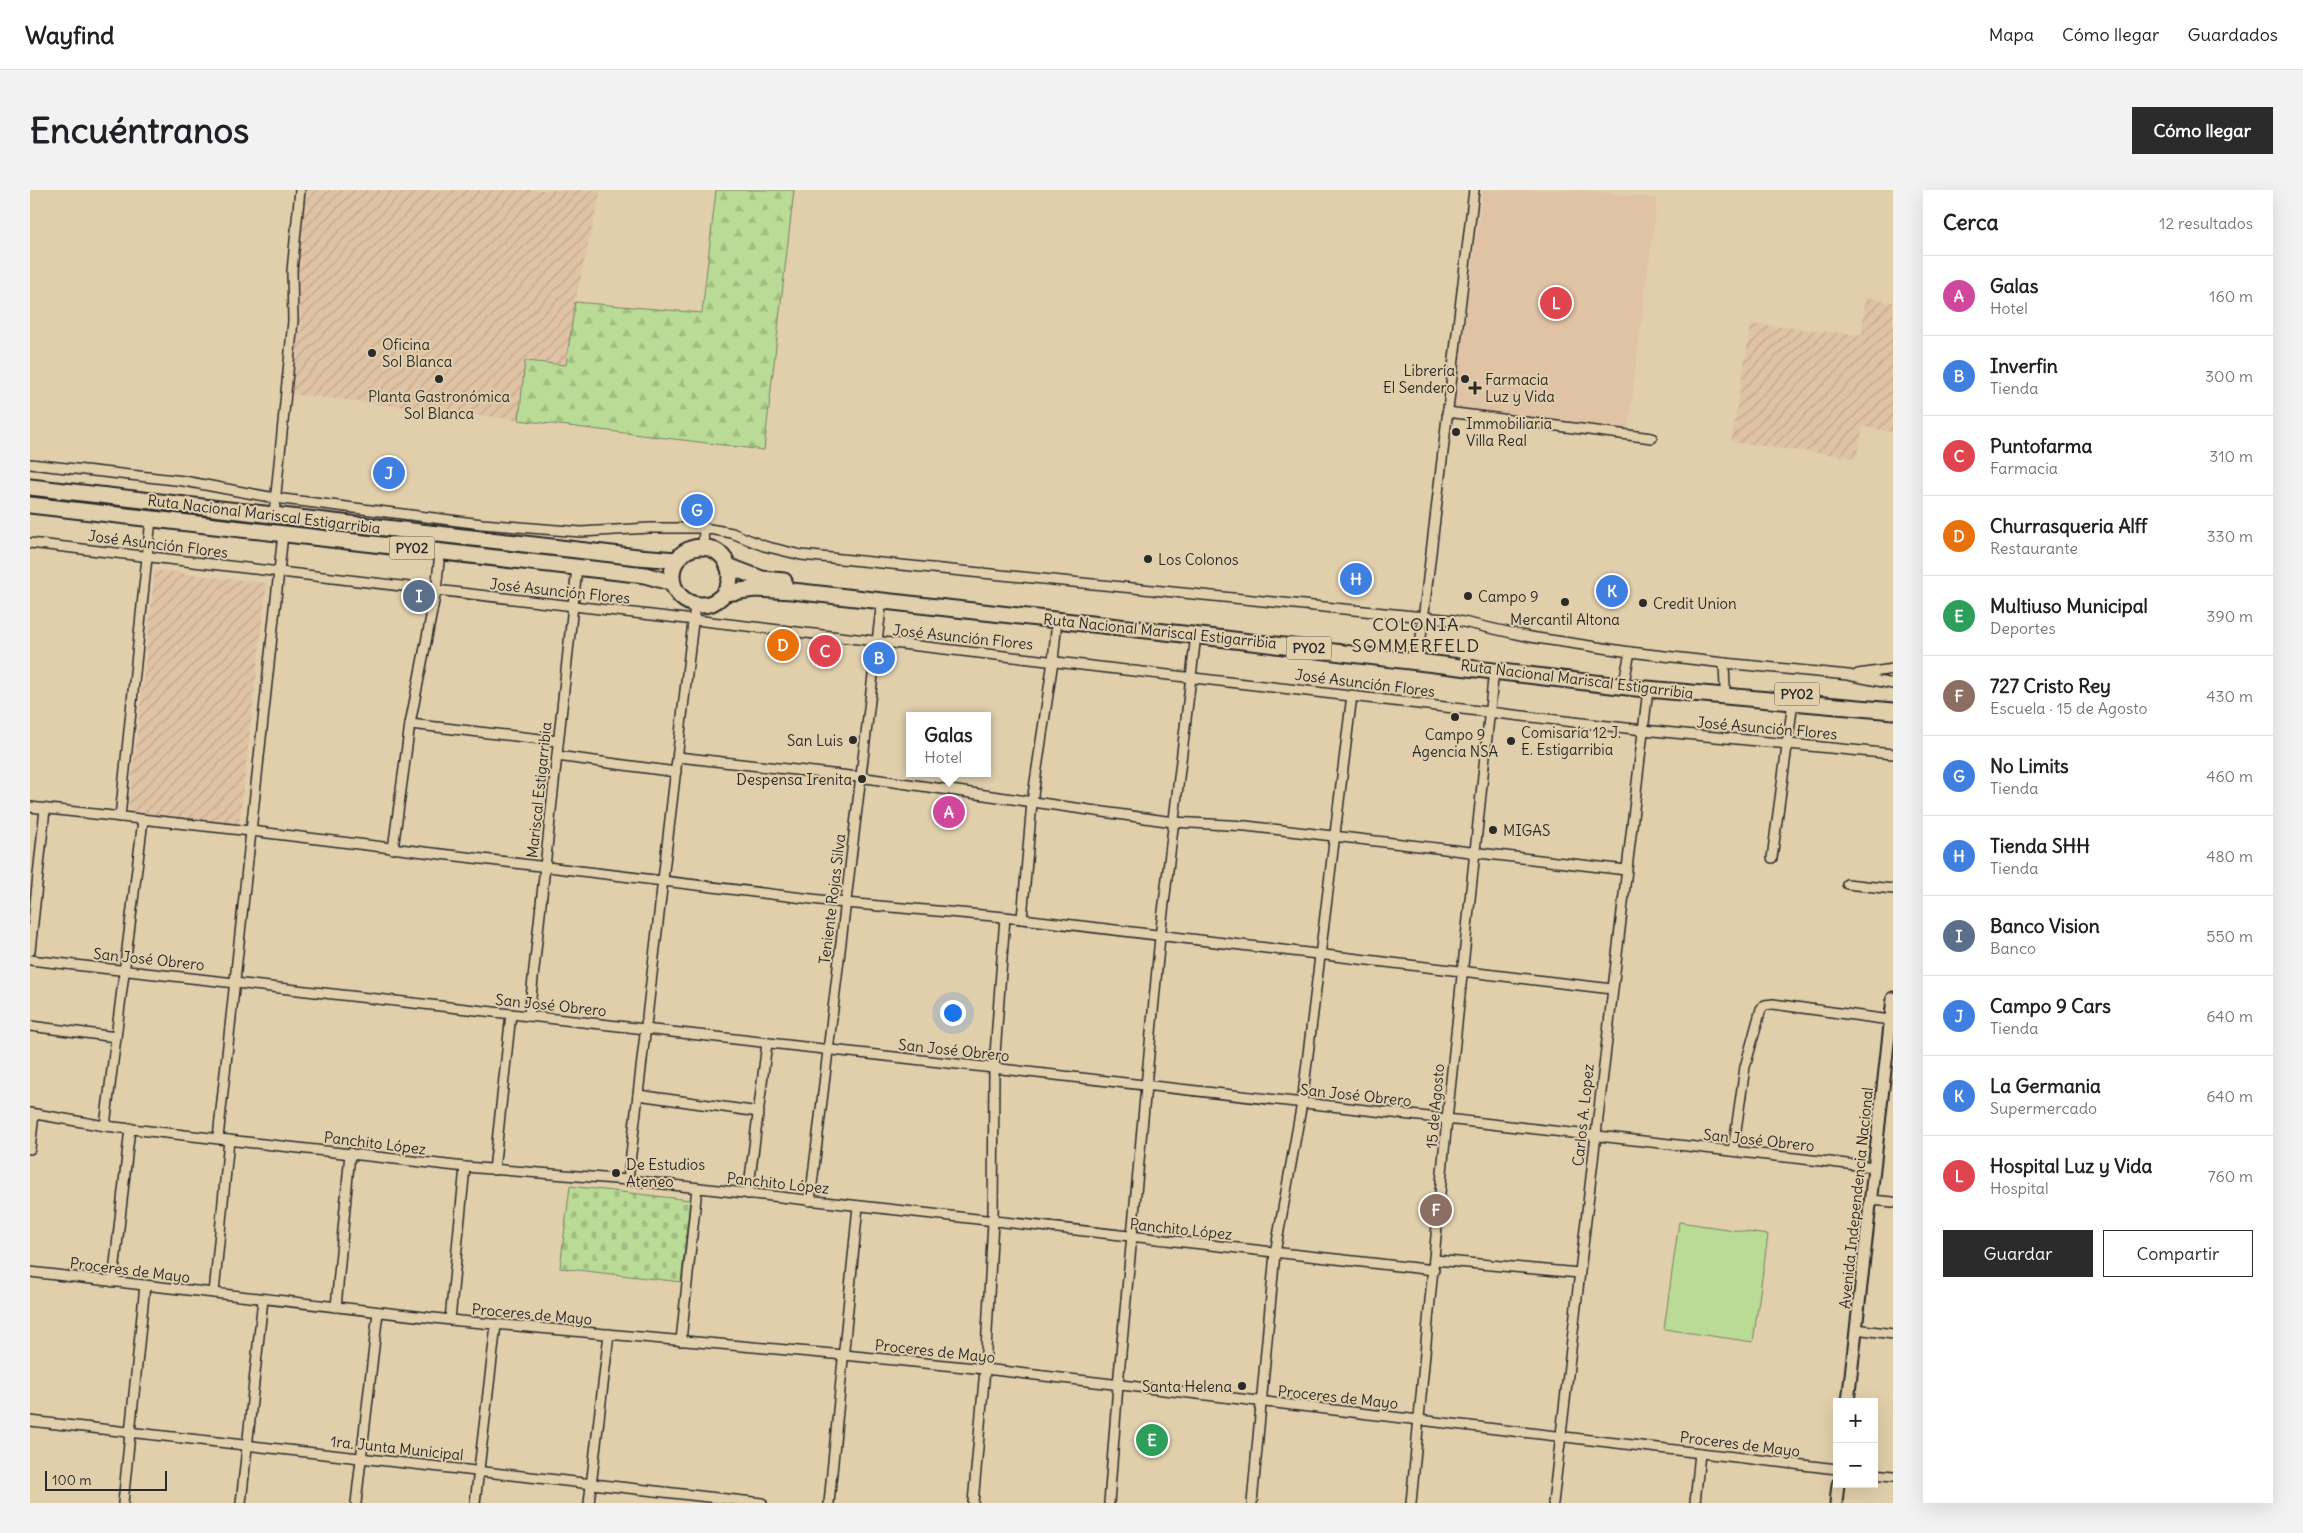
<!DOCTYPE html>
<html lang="es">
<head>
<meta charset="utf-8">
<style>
  :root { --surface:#fff; --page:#f2f2f2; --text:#202124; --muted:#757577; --line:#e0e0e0; --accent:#2b2b2b }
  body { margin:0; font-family:Delius,sans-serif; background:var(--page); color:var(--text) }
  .controls { position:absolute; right:15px; bottom:15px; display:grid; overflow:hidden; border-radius:0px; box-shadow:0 5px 20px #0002 }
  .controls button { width:45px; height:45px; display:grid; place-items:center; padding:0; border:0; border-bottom:1px solid var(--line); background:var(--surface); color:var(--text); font:25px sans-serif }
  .scale { position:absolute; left:15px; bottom:12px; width:122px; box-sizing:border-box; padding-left:5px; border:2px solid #2b2b2b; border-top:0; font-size:14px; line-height:18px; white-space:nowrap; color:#2b2b2b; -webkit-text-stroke:4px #e1cfac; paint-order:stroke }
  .you { position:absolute; left:922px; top:822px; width:18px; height:18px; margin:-12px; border:4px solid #fff; border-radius:50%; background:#1a73e8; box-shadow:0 0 0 8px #1a73e833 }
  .badge { display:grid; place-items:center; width:32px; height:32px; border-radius:50%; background:var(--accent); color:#fff; font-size:16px; font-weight:700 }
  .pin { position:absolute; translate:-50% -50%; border:2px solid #fff; box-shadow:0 1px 5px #0006 }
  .popup { position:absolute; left:876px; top:522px; width:85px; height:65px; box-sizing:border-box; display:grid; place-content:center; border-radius:0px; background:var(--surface); filter:drop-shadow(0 1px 4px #0005); font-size:16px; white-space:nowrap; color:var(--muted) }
  .popup b { font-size:19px; color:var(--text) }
  .popup::after { content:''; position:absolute; left:50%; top:100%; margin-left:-10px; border:10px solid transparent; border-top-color:var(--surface) }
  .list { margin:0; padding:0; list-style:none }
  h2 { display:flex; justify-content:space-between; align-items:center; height:65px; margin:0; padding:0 20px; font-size:21px }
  h2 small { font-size:16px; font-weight:400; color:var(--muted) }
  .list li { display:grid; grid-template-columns:32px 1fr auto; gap:15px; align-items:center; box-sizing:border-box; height:80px; padding:0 20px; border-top:1px solid var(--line) }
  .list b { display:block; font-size:19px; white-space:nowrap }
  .list p { margin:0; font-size:16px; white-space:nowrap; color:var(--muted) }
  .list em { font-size:16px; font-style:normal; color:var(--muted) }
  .actions { display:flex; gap:10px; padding:15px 20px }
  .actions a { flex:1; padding:11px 0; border:1px solid var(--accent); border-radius:0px; text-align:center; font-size:18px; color:var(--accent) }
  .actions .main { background:var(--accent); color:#fff }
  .map { position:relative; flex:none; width:1863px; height:1313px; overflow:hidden; border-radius:0px }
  header { display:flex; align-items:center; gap:30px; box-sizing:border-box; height:70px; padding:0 25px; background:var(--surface); border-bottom:1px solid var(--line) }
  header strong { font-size:24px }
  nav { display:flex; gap:28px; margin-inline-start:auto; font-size:18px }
  .intro { display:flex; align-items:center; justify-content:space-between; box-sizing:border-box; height:120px; padding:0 30px }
  h1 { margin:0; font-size:35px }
  .button { padding:12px 22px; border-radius:0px; background:var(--accent); color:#fff; font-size:18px; font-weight:700 }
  main { display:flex; gap:30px; padding:0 30px }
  aside { flex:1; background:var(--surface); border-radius:0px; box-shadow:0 5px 20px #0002 }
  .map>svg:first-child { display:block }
  .built { fill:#e0c2a4 }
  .industrial { fill:url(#industrial-furrows) }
  .forest { fill:url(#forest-firs); stroke:#728360 }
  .cemetery { fill:url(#cemetery-stones); stroke:#728360 }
  .pitch { fill:#badb95; stroke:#728360 }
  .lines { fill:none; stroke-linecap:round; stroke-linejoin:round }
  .street-casing { stroke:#2b2b2b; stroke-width:12 }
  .secondary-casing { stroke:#2b2b2b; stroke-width:15 }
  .highway-casing { stroke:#2b2b2b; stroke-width:19 }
  .street { stroke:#e1cfac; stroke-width:9 }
  .secondary { stroke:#e1cfac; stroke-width:11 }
  .highway { stroke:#e1cfac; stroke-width:15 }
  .poi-dot { fill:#2b2b2b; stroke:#e1cfac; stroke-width:2 }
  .labels { text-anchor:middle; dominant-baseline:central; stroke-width:4; stroke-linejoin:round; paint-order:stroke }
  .shield { fill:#e1cfac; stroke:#625c52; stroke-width:1 }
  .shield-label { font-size:14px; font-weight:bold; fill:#2b2b2b }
  .poi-label { font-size:15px; fill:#2b2b2b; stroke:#e1cfac; text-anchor:start }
  .street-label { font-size:15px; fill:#2b2b2b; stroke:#e1cfac }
  .quarter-label { font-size:18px; letter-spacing:1px; fill:#2b2b2b; stroke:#e1cfac }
</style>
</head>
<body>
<header>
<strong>Wayfind</strong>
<nav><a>Mapa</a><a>Cómo llegar</a><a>Guardados</a></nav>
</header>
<div class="intro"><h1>Encuéntranos</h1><a class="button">Cómo llegar</a></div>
<main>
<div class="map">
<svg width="1863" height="1313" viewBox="0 0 1863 1313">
  <defs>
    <pattern id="industrial-furrows" width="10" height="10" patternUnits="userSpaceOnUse" patternTransform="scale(1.25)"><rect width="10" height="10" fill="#e0c2a4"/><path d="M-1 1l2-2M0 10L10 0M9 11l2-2" fill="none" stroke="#c0a78d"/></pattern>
    <pattern id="forest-firs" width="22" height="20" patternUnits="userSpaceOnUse" patternTransform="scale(1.25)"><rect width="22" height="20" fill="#badb95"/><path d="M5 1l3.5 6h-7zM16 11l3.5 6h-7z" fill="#a0bc81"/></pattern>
    <pattern id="cemetery-stones" width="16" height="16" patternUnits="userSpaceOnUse" patternTransform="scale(1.25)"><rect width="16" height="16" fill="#badb95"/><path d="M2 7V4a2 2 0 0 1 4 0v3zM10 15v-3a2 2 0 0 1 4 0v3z" fill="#a0bc81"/></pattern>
  </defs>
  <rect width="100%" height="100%" fill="#e1cfac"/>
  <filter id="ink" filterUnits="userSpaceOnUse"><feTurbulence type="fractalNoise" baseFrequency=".02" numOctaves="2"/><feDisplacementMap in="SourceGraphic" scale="10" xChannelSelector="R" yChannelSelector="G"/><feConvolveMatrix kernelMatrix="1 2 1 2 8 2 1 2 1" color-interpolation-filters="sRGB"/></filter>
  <g filter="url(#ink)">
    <polygon class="built" points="1453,0 1555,0 1627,9 1598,240 1423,217"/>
    <g class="industrial">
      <polygon points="276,0 571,0 545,112 537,175 495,171 489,230 261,204 270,118 266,84"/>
      <polygon points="1835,107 1863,112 1863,242 1833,237 1826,268 1701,252 1721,134 1832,145"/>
      <polygon points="125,380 237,393 209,636 98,624"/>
    </g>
    <polygon class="forest" points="686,0 764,0 734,260 489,230 495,171 536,175 545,112 672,123"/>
    <polygon class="cemetery" points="540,996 660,1010 651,1092 530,1078"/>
    <polygon class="pitch" points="1649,1032 1738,1045 1723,1152 1634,1139"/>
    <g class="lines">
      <defs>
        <g id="street">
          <polyline points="1417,222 1622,248"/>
          <polyline points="0,274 154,291 245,308 452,334 551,342 620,338 674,338 702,343 734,356 771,365 1424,430 1500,447 1600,462 1595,487"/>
          <polyline points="244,324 263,131 262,81 270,0"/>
          <polyline points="0,353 1613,540 1863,564"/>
          <polyline points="673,357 674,338"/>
          <polyline points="1600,462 1694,473 1818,485 1863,494"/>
          <polyline points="1389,464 1444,0"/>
          <polyline points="1694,473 1695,497"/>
          <polyline points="1828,484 1863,479"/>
          <polyline points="380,534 528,551"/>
          <polyline points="527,566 646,582"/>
          <polyline points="648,567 829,587 1143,632 1216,636 1596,680"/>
          <polyline points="0,617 221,641 815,713 975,727 1582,799"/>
          <polyline points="90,627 121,329"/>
          <polyline points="363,659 380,534 406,401 410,362"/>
          <polyline points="1742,668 1763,512"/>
          <polyline points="1817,694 1863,699"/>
          <polyline points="992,729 1002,612 1023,471 1027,430"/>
          <polyline points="0,761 15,619"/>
          <polyline points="0,770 1844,977"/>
          <polyline points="499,826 547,378"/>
          <polyline points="0,836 86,847"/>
          <polyline points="608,905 729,922"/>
          <polyline points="0,923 75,936 435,977 598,990 1404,1080"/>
          <polyline points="75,936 113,630"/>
          <polyline points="188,948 253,344"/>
          <polyline points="0,959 4,924"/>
          <polyline points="1703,961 1715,877 1731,819 1735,815 1743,814 1860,830"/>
          <polyline points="464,980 481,824"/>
          <polyline points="598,990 665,415"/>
          <polyline points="718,1004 737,853"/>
          <polyline points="1841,1010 1863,1012"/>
          <polyline points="780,1011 852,410"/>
          <polyline points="1405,1070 1549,1083"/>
          <polyline points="0,1082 430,1131 814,1165 955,1179 1807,1279"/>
          <polyline points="83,1092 100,938"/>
          <polyline points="184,1103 199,950"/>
          <polyline points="306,1117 320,963"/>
          <polyline points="420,1130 435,977"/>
          <polyline points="1826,1139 1863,1144"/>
          <polyline points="651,1151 667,998"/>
          <polyline points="0,1231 732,1313"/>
          <polyline points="1844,1284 1863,1286"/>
          <polyline points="93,1313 115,1095"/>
          <polyline points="211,1313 233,1109"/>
          <polyline points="326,1313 348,1122"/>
          <polyline points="445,1313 466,1135"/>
          <polyline points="559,1313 579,1144"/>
          <polyline points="799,1313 828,1016"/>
          <polyline points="943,1313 955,1179 963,1031 964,878 975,727"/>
          <polyline points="1079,1313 1088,1195 1130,747 1166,445"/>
          <polyline points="1222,1313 1245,1063 1272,913 1322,505"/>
          <polyline points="1381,1313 1417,929 1464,480"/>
          <polyline points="1523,1313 1618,499"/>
          <polyline points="1665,1313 1670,1263"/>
        </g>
        <g id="secondary">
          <polyline points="1818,1212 1863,808"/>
          <polyline points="1806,1313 1808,1294"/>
        </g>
        <g id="highway">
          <polyline points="0,297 608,367 647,370"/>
          <polyline points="0,315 615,385 642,393"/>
          <circle cx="671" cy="386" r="29"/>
          <polyline points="698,376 732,389 754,391"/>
          <polyline points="695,403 725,399 762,401 1162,445 1606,498 1863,521"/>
        </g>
      </defs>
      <use href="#street" class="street-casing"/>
      <use href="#secondary" class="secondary-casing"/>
      <use href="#highway" class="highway-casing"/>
      <use href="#street" class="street"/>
      <use href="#secondary" class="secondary"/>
      <use href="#highway" class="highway"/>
    </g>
  </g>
  <g class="poi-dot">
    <circle cx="342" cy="163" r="5"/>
    <circle cx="409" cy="189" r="5"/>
    <circle cx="1435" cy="189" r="5"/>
    <path d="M1442.5 190.5h5v5h5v5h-5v5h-5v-5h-5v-5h5z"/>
    <circle cx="1426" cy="242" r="5"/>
    <circle cx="1118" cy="369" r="5"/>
    <circle cx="1438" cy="406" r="5"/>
    <circle cx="1535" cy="412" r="5"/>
    <circle cx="1613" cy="413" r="5"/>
    <circle cx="1425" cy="527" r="5"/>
    <circle cx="823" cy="550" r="5"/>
    <circle cx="1481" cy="551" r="5"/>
    <circle cx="832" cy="589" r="5"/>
    <circle cx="1463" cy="640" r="5"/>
    <circle cx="586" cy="983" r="5"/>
    <circle cx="1212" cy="1196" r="5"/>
  </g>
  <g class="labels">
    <g class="shield">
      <rect x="359.5" y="346.5" width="45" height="23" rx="4"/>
      <rect x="1256.5" y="446.5" width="45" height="23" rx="4"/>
      <rect x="1744.5" y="492.5" width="45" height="23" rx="4"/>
    </g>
    <g class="shield-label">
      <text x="382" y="358">PY02</text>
      <text x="1279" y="458">PY02</text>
      <text x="1767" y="504">PY02</text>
    </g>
    <g class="poi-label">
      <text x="352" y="154">Oficina<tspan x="352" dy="17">Sol Blanca</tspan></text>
      <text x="1425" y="180" text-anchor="end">Librería<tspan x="1425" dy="17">El Sendero</tspan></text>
      <text x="1455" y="189">Farmacia<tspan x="1455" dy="17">Luz y Vida</tspan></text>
      <text x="409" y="206" text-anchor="middle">Planta Gastronómica<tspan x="409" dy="17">Sol Blanca</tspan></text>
      <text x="1436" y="233">Immobiliaria<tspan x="1436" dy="17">Villa Real</tspan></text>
      <text x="1128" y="369">Los Colonos</text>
      <text x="1448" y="406">Campo 9</text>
      <text x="1623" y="413">Credit Union</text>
      <text x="1535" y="429" text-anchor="middle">Mercantil Altona</text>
      <text x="1491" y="542">Comisaría 12 J.<tspan x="1491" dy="17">E. Estigarribia</tspan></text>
      <text x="1425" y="544" text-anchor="middle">Campo 9<tspan x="1425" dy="17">Agencia NSA</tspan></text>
      <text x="813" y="550" text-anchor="end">San Luis</text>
      <text x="822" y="589" text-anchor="end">Despensa Irenita</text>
      <text x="1473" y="640">MIGAS</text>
      <text x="596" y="974">De Estudios<tspan x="596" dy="17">Ateneo</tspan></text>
      <text x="1202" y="1196" text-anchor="end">Santa Helena</text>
    </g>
    <g class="street-label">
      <text transform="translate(234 324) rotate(7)">Ruta Nacional Mariscal Estigarribia</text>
      <text transform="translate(128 354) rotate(7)">José Asunción Flores</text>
      <text transform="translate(530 401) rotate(6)">José Asunción Flores</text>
      <text transform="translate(1130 441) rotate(6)">Ruta Nacional Mariscal Estigarribia</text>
      <text transform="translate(933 447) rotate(6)">José Asunción Flores</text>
      <text transform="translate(1547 489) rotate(7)">Ruta Nacional Mariscal Estigarribia</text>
      <text transform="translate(1335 493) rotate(7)">José Asunción Flores</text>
      <text transform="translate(1737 538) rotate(5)">José Asunción Flores</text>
      <text transform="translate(509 600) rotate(-84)">Mariscal Estigarribia</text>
      <text transform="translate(802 709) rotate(-83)">Teniente Rojas Silva</text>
      <text transform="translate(119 769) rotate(6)">San José Obrero</text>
      <text transform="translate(521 815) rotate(6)">San José Obrero</text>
      <text transform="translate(924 860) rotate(6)">San José Obrero</text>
      <text transform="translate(1326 905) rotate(6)">San José Obrero</text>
      <text transform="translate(1405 916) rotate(-85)">15 de Agosto</text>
      <text transform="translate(1553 925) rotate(-84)">Carlos A. Lopez</text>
      <text transform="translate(1729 950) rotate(6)">San José Obrero</text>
      <text transform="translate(345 953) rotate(7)">Panchito López</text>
      <text transform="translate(748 993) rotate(6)">Panchito López</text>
      <text transform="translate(1826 1008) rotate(-84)">Avenida Independencia Nacional</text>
      <text transform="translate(1151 1039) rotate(6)">Panchito López</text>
      <text transform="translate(100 1080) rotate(7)">Proceres de Mayo</text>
      <text transform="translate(502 1124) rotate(5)">Proceres de Mayo</text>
      <text transform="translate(905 1161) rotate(6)">Proceres de Mayo</text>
      <text transform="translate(1308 1207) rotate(6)">Proceres de Mayo</text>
      <text transform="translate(1710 1254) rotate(7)">Proceres de Mayo</text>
      <text transform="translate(367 1258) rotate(6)">1ra. Junta Municipal</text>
    </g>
    <g class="quarter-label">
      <text x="1386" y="434">COLONIA<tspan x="1386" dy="21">SOMMERFELD</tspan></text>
    </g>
  </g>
</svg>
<div class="controls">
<button>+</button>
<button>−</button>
</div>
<div class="scale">100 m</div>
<div class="you"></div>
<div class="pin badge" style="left:919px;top:622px;background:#d1479c">A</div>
<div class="popup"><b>Galas</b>Hotel</div>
<div class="pin badge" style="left:849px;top:468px;background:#3f7fe0">B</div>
<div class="pin badge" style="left:795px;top:461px;background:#e0444e">C</div>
<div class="pin badge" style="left:753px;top:455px;background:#e8710a">D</div>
<div class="pin badge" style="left:1122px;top:1250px;background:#2e9e5b">E</div>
<div class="pin badge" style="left:1406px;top:1020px;background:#8d6e63">F</div>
<div class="pin badge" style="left:667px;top:320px;background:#3f7fe0">G</div>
<div class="pin badge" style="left:1326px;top:389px;background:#3f7fe0">H</div>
<div class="pin badge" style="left:389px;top:406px;background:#5c6f8a">I</div>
<div class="pin badge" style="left:359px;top:283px;background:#3f7fe0">J</div>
<div class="pin badge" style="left:1582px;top:401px;background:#3f7fe0">K</div>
<div class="pin badge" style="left:1526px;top:113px;background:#e0444e">L</div>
</div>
<aside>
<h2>Cerca<small>12 resultados</small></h2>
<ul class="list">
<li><span class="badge" style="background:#d1479c">A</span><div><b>Galas</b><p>Hotel</p></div><em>160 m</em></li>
<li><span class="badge" style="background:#3f7fe0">B</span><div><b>Inverfin</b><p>Tienda</p></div><em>300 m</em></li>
<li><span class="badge" style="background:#e0444e">C</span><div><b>Puntofarma</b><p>Farmacia</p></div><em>310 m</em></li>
<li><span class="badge" style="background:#e8710a">D</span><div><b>Churrasqueria Alff</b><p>Restaurante</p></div><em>330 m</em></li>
<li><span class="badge" style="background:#2e9e5b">E</span><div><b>Multiuso Municipal</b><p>Deportes</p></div><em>390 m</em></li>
<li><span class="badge" style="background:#8d6e63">F</span><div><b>727 Cristo Rey</b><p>Escuela · 15 de Agosto</p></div><em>430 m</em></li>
<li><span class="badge" style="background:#3f7fe0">G</span><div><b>No Limits</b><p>Tienda</p></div><em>460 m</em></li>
<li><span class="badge" style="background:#3f7fe0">H</span><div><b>Tienda SHH</b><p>Tienda</p></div><em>480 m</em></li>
<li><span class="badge" style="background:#5c6f8a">I</span><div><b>Banco Vision</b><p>Banco</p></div><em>550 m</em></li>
<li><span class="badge" style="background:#3f7fe0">J</span><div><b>Campo 9 Cars</b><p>Tienda</p></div><em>640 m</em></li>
<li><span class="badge" style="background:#3f7fe0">K</span><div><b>La Germania</b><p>Supermercado</p></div><em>640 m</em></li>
<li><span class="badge" style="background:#e0444e">L</span><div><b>Hospital Luz y Vida</b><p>Hospital</p></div><em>760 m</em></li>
</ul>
<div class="actions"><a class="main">Guardar</a><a>Compartir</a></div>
</aside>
</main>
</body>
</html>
